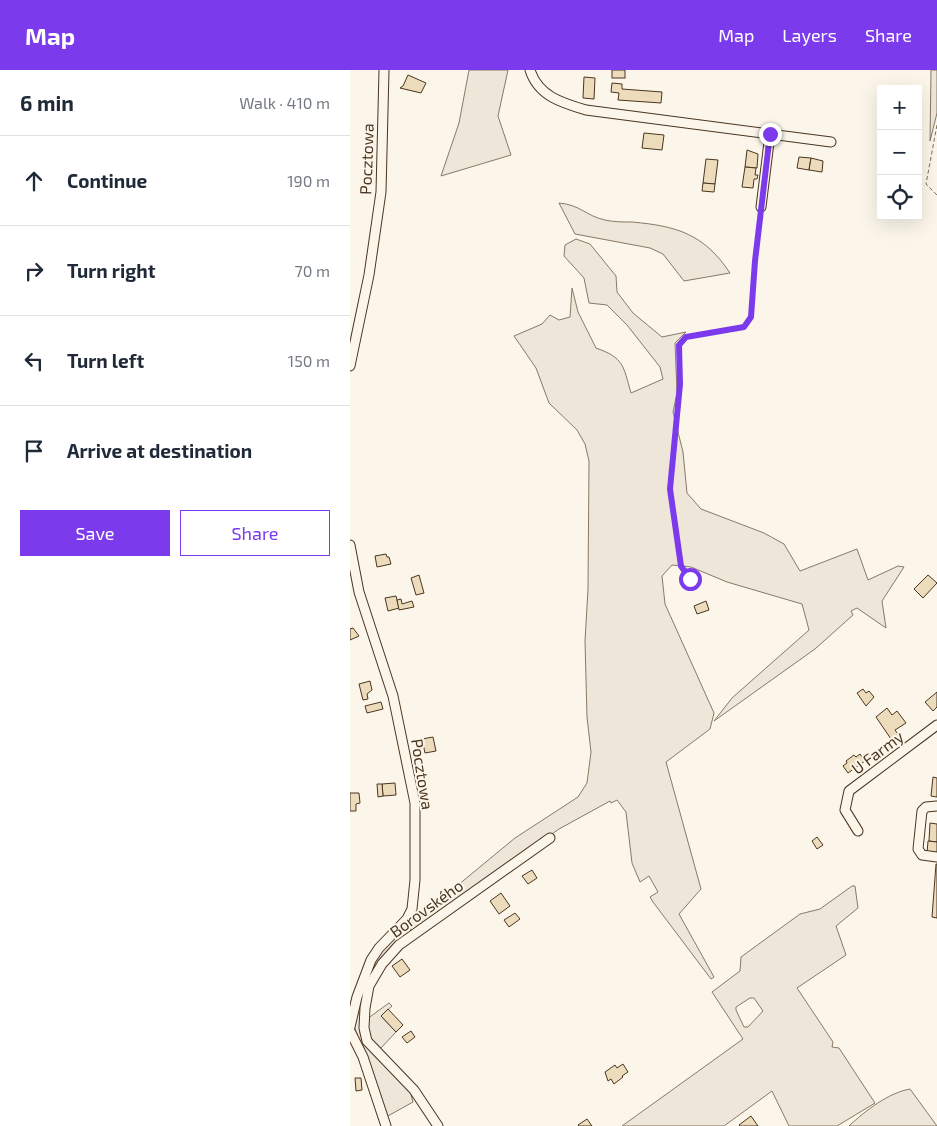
<!DOCTYPE html>
<html lang="en">
<head>
<meta charset="utf-8">
<style>
  :root { --surface:#fff; --page:#f6f6f7; --text:#1f2937; --muted:#747a83; --line:#e0e1e3; --accent:#7c3aed }
  body { margin:0; font-family:"Exo 2",sans-serif; background:var(--page); color:var(--text) }
  .controls { position:absolute; right:15px; top:15px; display:grid; overflow:hidden; border-radius:0px; box-shadow:0 5px 20px #0002 }
  .controls button { width:45px; height:45px; display:grid; place-items:center; padding:0; border:0; border-bottom:1px solid var(--line); background:var(--surface); color:var(--text); font:25px sans-serif }
  .stop { position:absolute; width:15px; height:15px; margin:-11px; border:4px solid #7c3aed; border-radius:50%; background:#fff }
  .stop.end { background:#7c3aed; border-color:#fff; box-shadow:0 1px 5px #0008 }
  .list { margin:0; padding:0; list-style:none }
  h2 { display:flex; justify-content:space-between; align-items:center; height:65px; margin:0; padding:0 20px; font-size:21px }
  h2 small { font-size:16px; font-weight:400; color:var(--muted) }
  .list li { display:grid; grid-template-columns:32px 1fr auto; gap:15px; align-items:center; box-sizing:border-box; height:90px; padding:0 20px; border-top:1px solid var(--line) }
  .list b { display:block; font-size:19px; white-space:nowrap }
  .list em { font-size:16px; font-style:normal; color:var(--muted) }
  .actions { display:flex; gap:10px; padding:15px 20px }
  .actions a { flex:1; padding:11px 0; border:1px solid var(--accent); border-radius:0px; text-align:center; font-size:18px; color:var(--accent) }
  .actions .main { background:var(--accent); color:#fff }
  .icon { flex:none; width:28px; height:28px; fill:none; stroke:currentColor; stroke-width:2; stroke-linecap:round; stroke-linejoin:round }
  .map { position:relative; flex:none; width:587px; height:1056px; overflow:hidden }
  header { display:flex; align-items:center; gap:30px; box-sizing:border-box; height:70px; padding:0 25px; background:var(--accent); color:#fff }
  header strong { font-size:24px }
  nav { display:flex; gap:28px; margin-inline-start:auto; font-size:18px }
  main { display:flex }
  aside { flex:1; background:var(--surface) }
  .map>svg:first-child { display:block }
  .green { fill:#ede6d9; stroke:#887966; fill-rule:evenodd }
  .building { fill:#ecdcbc; stroke:#4a3520 }
  .lines { fill:none; stroke-linecap:round; stroke-linejoin:round }
  .minor-casing { stroke:#4a3520; stroke-width:11 }
  .path { stroke:#7f6f5c; stroke-width:1; stroke-dasharray:4 2.5; stroke-linecap:butt }
  .minor { stroke:#fbf6e9; stroke-width:9 }
  .route { stroke:#7c3aed; stroke-width:6 }
  .labels { text-anchor:middle; dominant-baseline:central; stroke-width:4; stroke-linejoin:round; paint-order:stroke }
  .street-label { font-size:16px; fill:#4a3520; stroke:#fbf6e9 }
</style>
</head>
<body>
<header>
<strong>Map</strong>
<nav><a>Map</a><a>Layers</a><a>Share</a></nav>
</header>
<main>
<aside>
<h2>6 min<small>Walk · 410 m</small></h2>
<ul class="list">
<li><svg class="icon" aria-label="ahead" viewBox="0 0 24 24"><path d="M12 20V5M6 11l6-6 6 6"/></svg><div><b>Continue</b></div><em>190 m</em></li>
<li><svg class="icon" aria-label="right" viewBox="0 0 24 24"><path d="M7 20v-9h11M14 6l5 5-5 5"/></svg><div><b>Turn right</b></div><em>70 m</em></li>
<li><svg class="icon" aria-label="left" viewBox="0 0 24 24"><path d="M17 20v-9H6M10 6l-5 5 5 5"/></svg><div><b>Turn left</b></div><em>150 m</em></li>
<li><svg class="icon" aria-label="arrive" viewBox="0 0 24 24"><path d="M6 21V4h12l-3 4 3 4H6"/></svg><div><b>Arrive at destination</b></div></li>
</ul>
<div class="actions"><a class="main">Save</a><a>Share</a></div>
</aside>
<div class="map">
<svg width="587" height="1056" viewBox="0 0 587 1056">
  <rect width="100%" height="100%" fill="#fbf6e9"/>
  <g class="green">
    <polygon points="119,0 158,0 148,46 161,85 91,106 109,53"/>
    <polygon points="581,0 587,0 587,43 580,71"/>
    <path d="M209,133C231,135 236,146 255,150C264,152 273,152 282,152C327,156 354,164 380,203L334,211L313,184L300,178L225,164Z"/>
    <path d="M226,169L240,174L266,206L267,222L283,243L312,267L336,262L325,273L327,323L323,342L333,382L337,423L351,439L414,463L434,474L450,501L507,479L518,510L548,496L554,497L532,531L536,558L507,538L501,541L503,545L465,579L364,651L382,628L459,560L452,534L377,512L341,497L322,495L312,506L315,534L364,643L360,659L316,692L351,819L329,844L364,907L361,909L303,832L300,827L308,822L299,806L290,812L282,793L276,742L267,730L261,733L260,731L209,759L60,863L62,853L165,768L228,727L237,713L241,682L237,647L235,571L238,519L239,391L235,374L227,360L199,333L186,298L164,266L192,254L200,245L209,250L220,247L222,218L228,242L246,278C274,288 273,295 281,323L313,309L310,297L277,255L257,235L239,233L234,208L214,186L215,175Z"/>
    <path d="M502,816H505L508,838L486,856L496,885L447,918L483,972L482,977L489,978L525,1033L487,1056H439L422,1021L374,1056H272L393,969L362,922L390,901L391,887L450,844L470,839ZM400,928H404L413,941L398,957H394L386,940V937Z"/>
    <polygon points="49,864 48,871 34,887 11,943 10,963 15,974 60,1021 63,1032 36,1047 4,956 16,907 31,882"/>
    <polygon points="39,933 42,936 31,946 46,962 30,979 16,964 17,949"/>
    <path d="M560,1019L587,1056H499C515,1041 538,1023 560,1019Z"/>
  </g>
  <g class="building">
    <rect x="262" y="0" width="13" height="8"/>
    <polygon points="58,5 76,13 71,23 50,18 53,16"/>
    <polygon points="234,7 245,8 244,29 233,28"/>
    <polygon points="262,13 272,14 272,19 312,22 311,33 268,30 269,23 261,22"/>
    <polygon points="294,63 314,65 312,80 292,78"/>
    <polygon points="397,80 408,84 407,98 395,97"/>
    <polygon points="449,87 461,88 459,100 447,98"/>
    <polygon points="461,88 473,91 472,102 459,100"/>
    <polygon points="356,89 368,90 365,114 353,113"/>
    <polygon points="395,97 406,98 405,105 408,105 407,109 404,109 403,118 392,117"/>
    <polygon points="353,113 365,114 364,122 352,121"/>
    <polygon points="36,484 37,487 39,487 41,494 27,497 25,486"/>
    <polygon points="69,505 74,523 66,525 61,508"/>
    <polygon points="578,505 587,513 573,528 564,519"/>
    <polygon points="46,526 49,538 38,541 35,528"/>
    <polygon points="51,529 52,534 62,531 64,537 49,540 47,530"/>
    <polygon points="356,531 359,540 347,544 344,536"/>
    <polygon points="3,558 9,566 0,570 0,559"/>
    <polygon points="20,611 22,620 17,624 18,629 13,630 9,614"/>
    <polygon points="513,619 516,623 519,621 524,627 516,636 507,623"/>
    <polygon points="587,622 587,637 583,641 575,632"/>
    <polygon points="31,632 33,639 17,643 15,636"/>
    <polygon points="537,638 542,645 547,641 556,653 545,660 550,667 543,672 526,647"/>
    <polygon points="83,667 86,681 75,683 72,669"/>
    <polygon points="510,684 515,691 498,703 493,696 497,693 496,691 504,685 506,687"/>
    <polygon points="583,707 587,708 587,727 581,726"/>
    <polygon points="45,713 46,725 33,726 32,714"/>
    <polygon points="27,714 32,714 33,726 28,727"/>
    <polygon points="0,723 9,723 10,733 6,734 6,741 0,741"/>
    <polygon points="580,753 587,754 587,772 579,771"/>
    <polygon points="467,767 473,775 467,779 462,771"/>
    <polygon points="578,771 587,772 587,783 577,783"/>
    <polygon points="586,794 587,794 587,848 582,847"/>
    <polygon points="182,800 187,808 178,814 172,806"/>
    <polygon points="151,823 160,836 149,844 140,831"/>
    <polygon points="165,843 170,849 159,857 154,850"/>
    <polygon points="52,889 60,900 50,907 42,896"/>
    <polygon points="38,939 53,955 46,962 31,946"/>
    <polygon points="61,961 65,967 57,973 52,967"/>
    <polygon points="273,994 278,1002 272,1006 273,1007 264,1014 261,1009 258,1011 255,1002 265,995 267,998"/>
    <polygon points="5,1008 11,1008 12,1020 6,1021"/>
    <polygon points="401,1046 408,1056 390,1056 389,1055"/>
    <polygon points="237,1049 242,1056 229,1056 228,1055"/>
  </g>
  <g class="lines">
    <defs>
      <g id="minor">
        <path d="M180,0C188,26 212,33 236,40L481,72"/>
        <polyline points="411,137 420,64"/>
        <polyline points="0,296 19,205 31,122 34,0"/>
        <polyline points="0,475 9,522 43,626 65,733 65,810 62,839 57,849 29,878 21,890 7,927 0,957"/>
        <polyline points="587,736 576,737 572,741 568,779 572,785 587,787"/>
        <polyline points="508,761 495,740 499,721 587,655"/>
        <polyline points="0,961 13,987 36,1056"/>
        <polyline points="88,1056 64,1020 17,971 14,958 15,938 19,916 32,894 49,875 200,768"/>
      </g>
    </defs>
    <use href="#minor" class="minor-casing"/>
    <g class="path">
      <polyline points="587,55 576,114 587,125"/>
      <polyline points="340,509 331,496 320,419 330,314 329,275 336,267 394,257 401,247 410,146"/>
    </g>
    <use href="#minor" class="minor"/>
  </g>
  <g class="lines">
    <polyline class="route" points="340,509 331,496 320,419 330,314 329,275 336,267 394,257 401,247 405,191 420,64"/>
  </g>
  <g class="labels">
    <g class="street-label">
      <text transform="translate(16 89) rotate(-88)">Pocztowa</text>
      <text transform="translate(527 682) rotate(-37)">U Farmy</text>
      <text transform="translate(73 704) rotate(81)">Pocztowa</text>
      <text transform="translate(76 838) rotate(-36)">Borovského</text>
    </g>
  </g>
</svg>
<div class="controls">
<button>+</button>
<button>−</button>
<button><svg class="icon" aria-label="locate" viewBox="0 0 24 24"><circle cx="12" cy="12" r="6"/><path d="M12 2v4M12 18v4M2 12h4M18 12h4"/></svg></button>
</div>
<div class="stop" style="left:340px;top:509px"></div>
<div class="stop end" style="left:420px;top:64px"></div>
</div>
</main>
</body>
</html>
